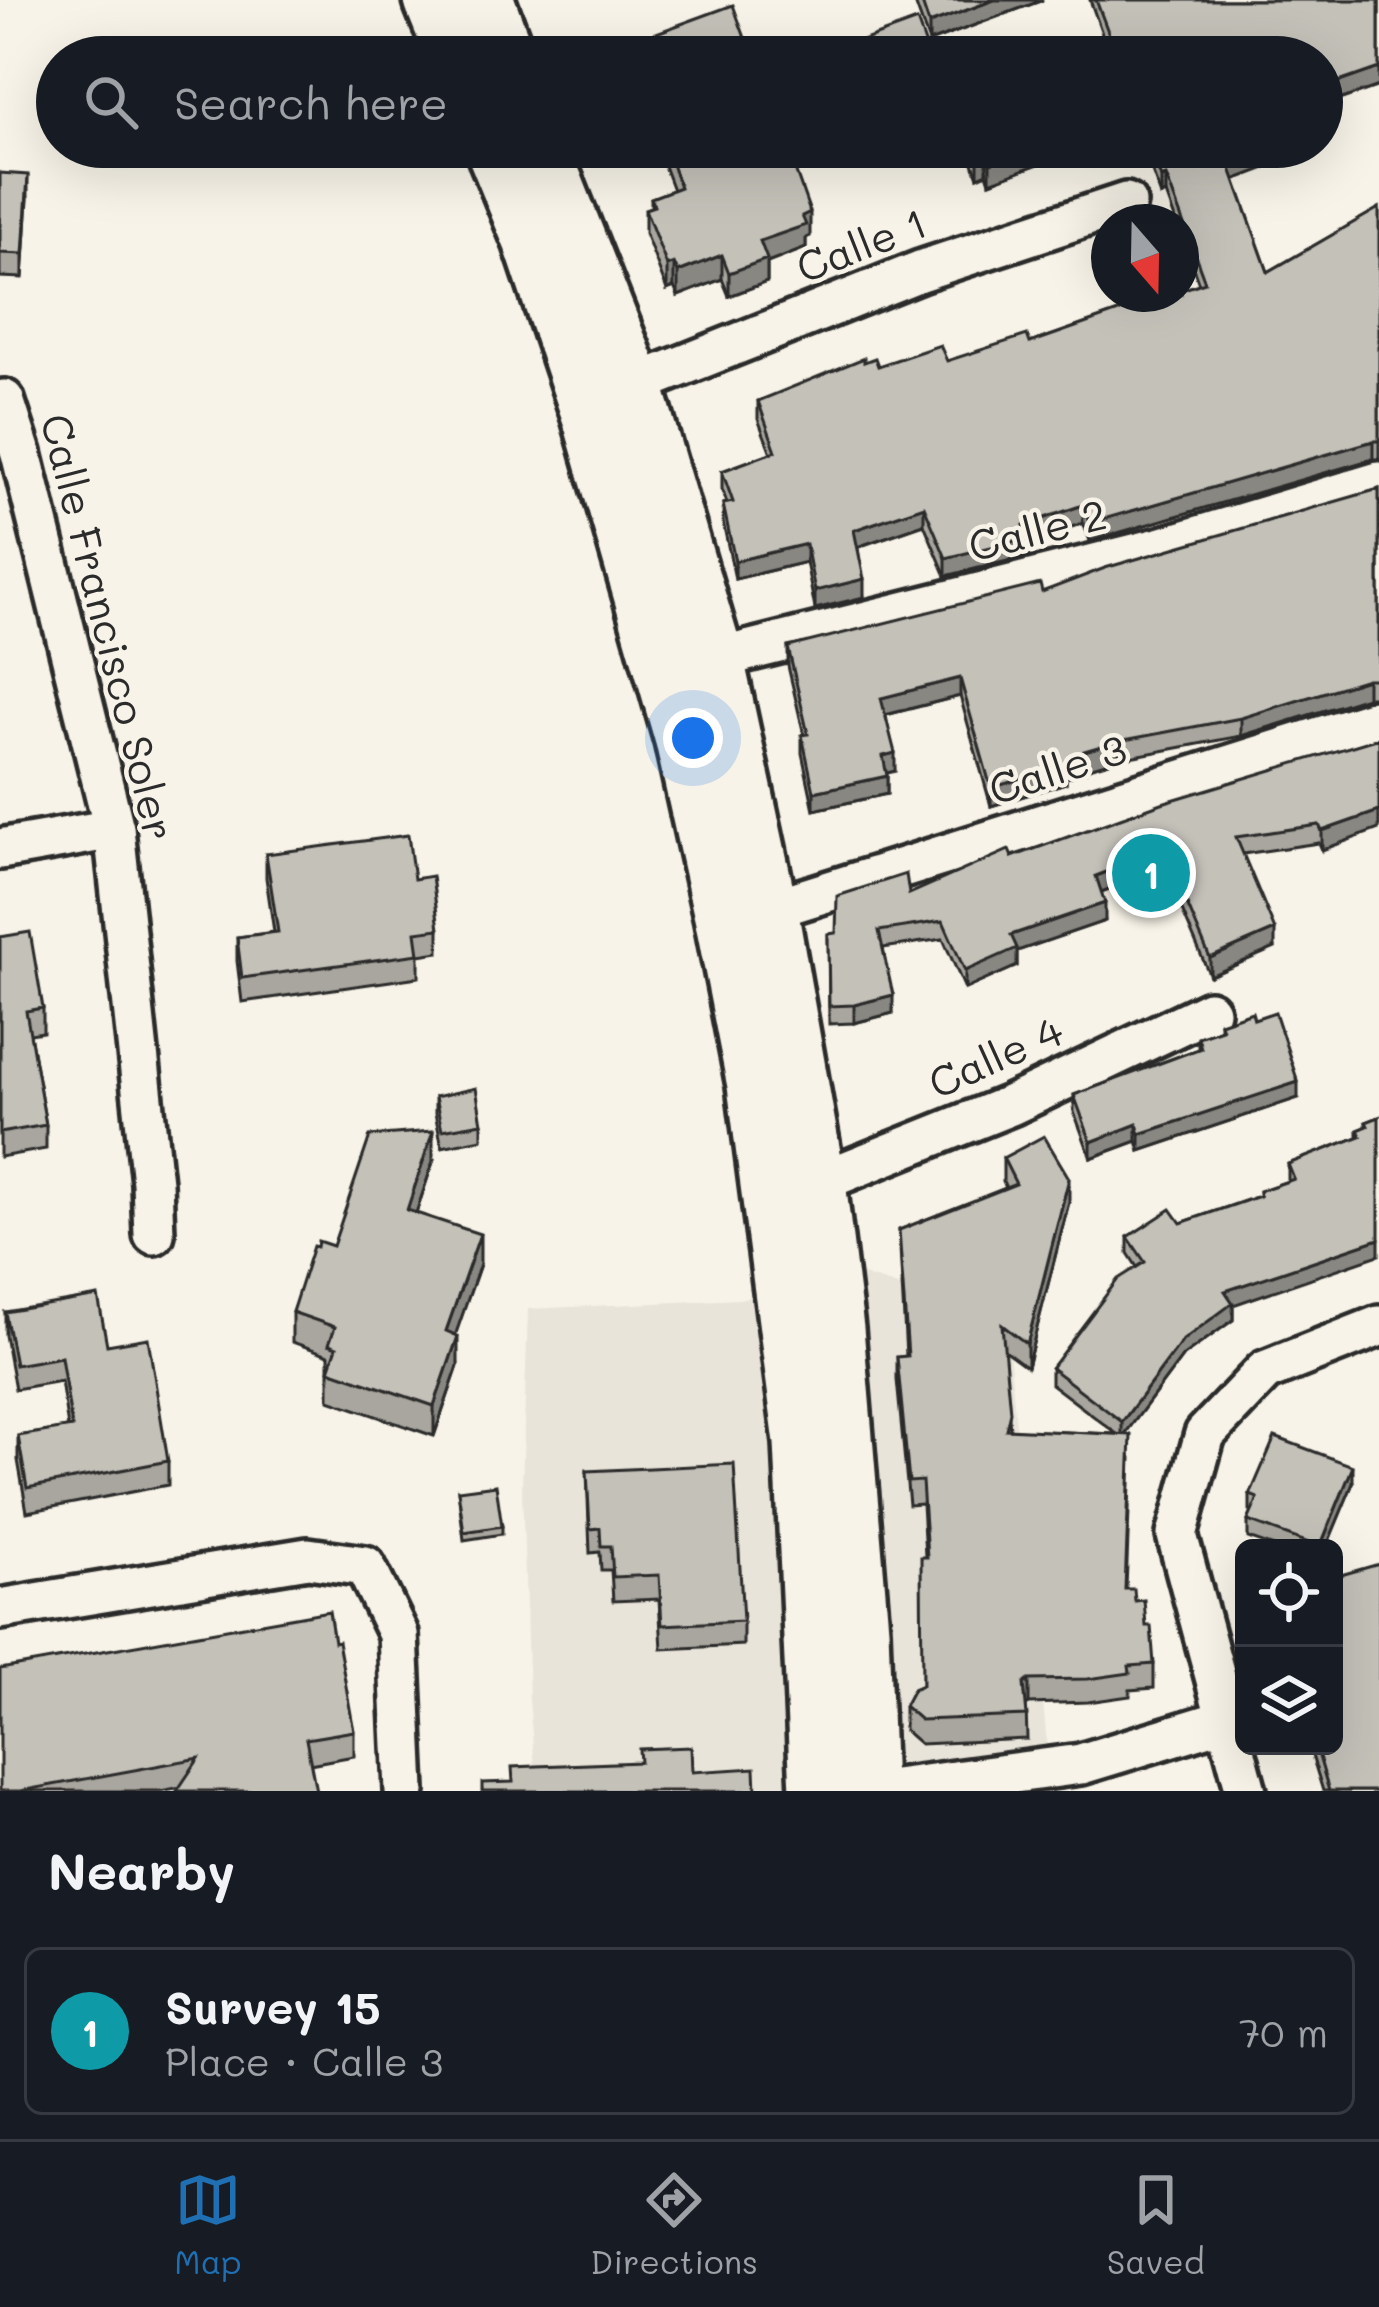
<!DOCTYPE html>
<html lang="en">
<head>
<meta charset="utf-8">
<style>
  :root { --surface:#171b24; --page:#242831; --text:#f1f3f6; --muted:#9ea1a6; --line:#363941; --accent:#1f6fb2 }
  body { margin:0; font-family:Mali,sans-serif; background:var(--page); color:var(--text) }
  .controls { position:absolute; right:36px; bottom:36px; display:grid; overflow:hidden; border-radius:18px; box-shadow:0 12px 48px #0002 }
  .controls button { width:108px; height:108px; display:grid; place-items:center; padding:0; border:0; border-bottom:3px solid var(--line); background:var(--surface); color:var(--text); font:60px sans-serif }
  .compass { position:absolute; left:1091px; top:204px; width:108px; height:108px; border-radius:50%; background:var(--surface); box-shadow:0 12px 48px #0002; rotate:160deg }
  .you { position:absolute; left:693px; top:738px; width:42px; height:42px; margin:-30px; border:9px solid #fff; border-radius:50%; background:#1a73e8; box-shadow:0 0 0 18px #1a73e833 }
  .badge { display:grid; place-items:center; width:78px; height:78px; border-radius:50%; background:var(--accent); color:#fff; font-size:39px; font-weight:700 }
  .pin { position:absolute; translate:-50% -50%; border:6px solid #fff; box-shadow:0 3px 12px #0006 }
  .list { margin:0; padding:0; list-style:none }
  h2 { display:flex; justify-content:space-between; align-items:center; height:156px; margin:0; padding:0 48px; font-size:51px }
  h2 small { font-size:39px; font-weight:400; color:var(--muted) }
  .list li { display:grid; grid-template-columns:78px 1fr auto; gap:36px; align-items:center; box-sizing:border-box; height:168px; margin:0 24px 24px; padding:0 24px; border:3px solid var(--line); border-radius:18px }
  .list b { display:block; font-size:45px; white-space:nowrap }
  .list p { margin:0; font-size:39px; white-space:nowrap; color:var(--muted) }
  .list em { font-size:39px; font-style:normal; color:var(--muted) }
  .icon { flex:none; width:66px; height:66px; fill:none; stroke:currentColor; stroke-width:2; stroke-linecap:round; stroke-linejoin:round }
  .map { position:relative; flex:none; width:1379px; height:1791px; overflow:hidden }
  .search { position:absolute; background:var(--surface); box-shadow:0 12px 48px #0002; left:36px; right:36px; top:36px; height:132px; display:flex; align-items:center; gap:30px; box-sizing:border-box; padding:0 42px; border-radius:66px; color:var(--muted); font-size:45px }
  .sheet { height:348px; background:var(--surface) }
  nav { display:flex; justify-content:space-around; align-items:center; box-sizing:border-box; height:168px; border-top:3px solid var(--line); background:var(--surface); font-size:33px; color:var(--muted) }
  nav a { display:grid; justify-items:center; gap:6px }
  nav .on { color:var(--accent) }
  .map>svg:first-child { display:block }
  .built { fill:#e8e4da }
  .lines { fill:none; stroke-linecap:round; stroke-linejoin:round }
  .street-casing { stroke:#2b2b2b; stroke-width:48 }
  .secondary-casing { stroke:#2b2b2b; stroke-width:66 }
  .street { stroke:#f7f3e8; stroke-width:39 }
  .secondary { stroke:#f7f3e8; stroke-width:57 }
  .wall { fill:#a9a69f; stroke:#2b2b2b; stroke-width:3 }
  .shaded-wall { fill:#898782; stroke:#2b2b2b; stroke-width:3 }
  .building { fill:#c4c1b9; stroke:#2b2b2b; stroke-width:3 }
  .labels { text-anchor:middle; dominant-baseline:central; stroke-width:9; stroke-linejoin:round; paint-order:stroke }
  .street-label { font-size:42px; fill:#2b2b2b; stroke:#f7f3e8 }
</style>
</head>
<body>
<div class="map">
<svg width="1379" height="1791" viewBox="0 0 1379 1791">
  <rect width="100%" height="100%" fill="#f7f3e8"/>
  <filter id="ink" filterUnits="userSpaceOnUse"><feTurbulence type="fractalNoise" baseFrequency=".00833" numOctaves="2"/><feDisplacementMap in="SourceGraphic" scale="24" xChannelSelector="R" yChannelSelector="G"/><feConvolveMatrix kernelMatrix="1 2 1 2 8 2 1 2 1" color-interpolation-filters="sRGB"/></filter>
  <g filter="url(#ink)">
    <polygon class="built" points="850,1271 1006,1320 1046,1734 1055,1791 537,1791 529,1700 522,1488 528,1309 740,1299"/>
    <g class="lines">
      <defs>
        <g id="street">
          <polyline points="634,385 920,271 1126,203"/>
          <polyline points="4,400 21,453 114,829 152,1183 154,1234"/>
          <polyline points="715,659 1163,547 1379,482"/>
          <polyline points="0,849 114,829"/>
          <polyline points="769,910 1374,720"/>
          <polyline points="817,1183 1011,1105 1209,1011"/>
          <polyline points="0,1609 308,1558 365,1566 398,1634 405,1791"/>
          <polyline points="880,1791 1081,1764 1225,1720"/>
          <polyline points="1246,1791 1177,1535 1205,1434 1265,1371 1379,1326"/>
        </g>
        <g id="secondary">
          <polyline points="433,0 456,57"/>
          <polyline points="485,0 506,57"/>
          <polyline points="494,147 532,240 591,416 684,740 723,916 756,1085 803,1442 819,1791"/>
          <polyline points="540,147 634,385 715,659 769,910 817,1183 835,1329 860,1629 866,1791"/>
        </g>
      </defs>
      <use href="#street" class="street-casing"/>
      <use href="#secondary" class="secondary-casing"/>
      <use href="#street" class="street"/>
      <use href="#secondary" class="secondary"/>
    </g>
    <g class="wall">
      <polygon points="914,0 1043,0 929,42"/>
      <polygon points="1090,0 1379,0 1379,86 1322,106 1104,39"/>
      <polygon points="657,147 862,147 795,171 810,236 806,238 806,248 767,263 767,282 729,296 722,279 678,296 674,287 667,290 645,233 645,209 651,207 651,198 673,190"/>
      <polygon points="967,147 1084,147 990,182 987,173 978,177"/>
      <polygon points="1143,147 1300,147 1300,155 1235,179 1268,272 1379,208 1379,459 1373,459 1090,541 1083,523 1028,542 1028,556 946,576 924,524 858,547 864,597 815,609 806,562 735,579 723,522 723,504 727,503 722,489 722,471 771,453 758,419 758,401 864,362 878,366 947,361 1030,343 1199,284 1181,234 1181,222 1176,222 1166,194 1161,196"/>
      <polygon points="0,173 28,198 23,278 0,277"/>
      <polygon points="1379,489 1379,697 1367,697 1241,736 1119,759 1085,769 1085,772 1066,778 1066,783 991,806 960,696 886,715 895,771 887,773 887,794 814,810 802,753 802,735 804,735 788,666 788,647 1042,592"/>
      <polygon points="1379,738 1322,850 1319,843 1243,854 1275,948 1210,976 1164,868 1101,892 1105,921 1017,951 1017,966 965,989 943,939 883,948 893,1013 854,1023 829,1024 828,934 836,933 909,894 1012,857"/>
      <polygon points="266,854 414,879 439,929 439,952 419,955 419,977 242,1002 237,961 237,937 274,932 266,878"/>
      <polygon points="0,937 43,1008 43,1032 30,1034 46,1125 46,1149 0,1157"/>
      <polygon points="1220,1023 1298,1098 1140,1151 1137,1141 1091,1158 1074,1112 1074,1095 1198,1049 1198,1037 1220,1030"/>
      <polygon points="435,1097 482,1123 482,1139 442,1147 435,1113"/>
      <polygon points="1379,1117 1233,1305 1233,1320 1183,1356 1124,1435 1131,1458 1126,1589 1135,1601 1146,1626 1154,1664 1154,1688 1130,1690 1130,1696 1088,1702 1029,1704 1026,1706 1027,1739 920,1744 904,1730 904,1706 922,1685 925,1557 922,1504 909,1505 897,1380 897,1357 906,1356 899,1230 1006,1188 1003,1181 1003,1158 1069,1202 1027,1367 1004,1350 1010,1430 1117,1434 1051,1384 1051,1368 1137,1267 1128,1253 1128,1237 1181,1223 1259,1196 1259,1191 1288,1181 1288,1164 1358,1137 1358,1130 1366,1127 1366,1122"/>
      <polygon points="433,1162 416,1213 480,1264 455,1335 458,1366 434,1436 329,1400 329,1355 292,1342 292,1312 317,1247 333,1246"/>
      <polygon points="5,1312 107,1345 168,1461 168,1485 27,1512 18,1460 18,1436 68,1428 61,1381 15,1389 5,1335"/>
      <polygon points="587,1471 743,1621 743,1645 662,1649 659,1599 613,1601 611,1570 601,1570 600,1552 590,1553"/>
      <polygon points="1353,1483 1326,1548 1277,1548 1248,1538 1248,1521 1252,1512 1250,1511 1250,1495"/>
      <polygon points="458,1490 502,1526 502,1534 464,1540"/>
      <polygon points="334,1642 354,1731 354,1756 160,1791 0,1791"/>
      <polygon points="1309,1746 1334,1746 1379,1791 1323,1791"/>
    </g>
    <g class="shaded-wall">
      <polygon points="994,0 1043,0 929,42 929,24"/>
      <polygon points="1379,68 1379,86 1322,106 1322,88"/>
      <polygon points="627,147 644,147 627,153"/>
      <polygon points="797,147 862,147 788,174 788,150"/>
      <polygon points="1035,147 1084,147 990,182 990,163"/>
      <polygon points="1274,147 1300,147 1300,155 1229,182 1229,163"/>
      <polygon points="987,155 987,173 978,177 978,159"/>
      <polygon points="28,175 28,198 23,278 23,254"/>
      <polygon points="1166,176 1166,194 1161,196 1161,178"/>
      <polygon points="810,212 810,236 806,238 806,248 767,263 767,282 729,296 729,273 760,241 802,216"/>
      <polygon points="722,255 722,279 678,296 678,272"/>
      <polygon points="674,263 674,287 667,290 667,266"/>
      <polygon points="1373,441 1373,459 1090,541 1090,523"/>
      <polygon points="1083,505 1083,523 1028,542 1028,556 946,576 946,558 1024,525"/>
      <polygon points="924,506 924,524 854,548 854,530"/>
      <polygon points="806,544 806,562 735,579 735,561"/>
      <polygon points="864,579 864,597 815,609 815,591"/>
      <polygon points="960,678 960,696 881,716 881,698"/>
      <polygon points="1367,679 1367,697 1241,736 1241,718"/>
      <polygon points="1119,741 1119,759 1085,769 1085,772 1066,778 1066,783 991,806 991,788 1066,761 1084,751"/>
      <polygon points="895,753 895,771 883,774 883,756"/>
      <polygon points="887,776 887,794 814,810 814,792"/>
      <polygon points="1379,811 1379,829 1322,850 1322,831"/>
      <polygon points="1164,850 1164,868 1096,894 1096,876"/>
      <polygon points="1105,903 1105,921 1017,951 1017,966 965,989 965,971 1011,935"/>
      <polygon points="1275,930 1275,948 1210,976 1210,958"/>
      <polygon points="893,995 893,1013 854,1023 854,1005"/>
      <polygon points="1298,1082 1298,1098 1140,1151 1140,1134"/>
      <polygon points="1137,1124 1137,1141 1091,1158 1091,1142"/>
      <polygon points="433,1131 433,1162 407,1240 407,1210"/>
      <polygon points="1069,1178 1069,1202 1027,1367 1027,1344"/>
      <polygon points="480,1234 480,1264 446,1362 446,1331"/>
      <polygon points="1379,1239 1379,1255 1233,1305 1233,1320 1183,1356 1122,1438 1122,1422 1183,1340 1225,1291"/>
      <polygon points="458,1336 458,1366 434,1436 434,1406"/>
      <polygon points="1353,1466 1353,1483 1326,1548 1320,1548"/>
      <polygon points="1029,1680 1029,1704 1024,1707 1024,1684"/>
    </g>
    <g class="building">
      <polygon points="921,0 994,0 929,24"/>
      <polygon points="1096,0 1379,0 1379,68 1322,88 1322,57 1053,57 1110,37"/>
      <polygon points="733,5 752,57 600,57 599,54"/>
      <polygon points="917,21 930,57 818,57"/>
      <polygon points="666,147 797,147 788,150 810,212 802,216 806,225 760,241 767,259 729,273 722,255 678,272 674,263 667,266 645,209 654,206 651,198 680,187"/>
      <polygon points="973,147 1035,147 990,163 987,155 978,159"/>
      <polygon points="1149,147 1274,147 1229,163 1268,272 1379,208 1379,441 1373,441 1090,523 1083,505 1024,525 1028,538 946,558 924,506 854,530 864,579 815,591 806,544 735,561 723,504 733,502 722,471 776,451 758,401 864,358 864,362 875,358 878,366 940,345 947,361 1027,335 1030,343 1170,294 1181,294 1181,290 1205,282 1166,176 1161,178"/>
      <polygon points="0,173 28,175 23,254 0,253"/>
      <polygon points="1379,489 1379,679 1367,679 1241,718 1119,741 1084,751 1085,754 1066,761 1066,765 991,788 960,678 881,698 895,753 883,756 887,776 814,792 802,735 808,734 788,647 1040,584 1042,592 1105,568"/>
      <polygon points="1379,738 1379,811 1322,831 1319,825 1236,837 1275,930 1210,958 1164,850 1096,876 1105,903 1011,935 1017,948 965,971 943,921 879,931 893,995 854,1005 829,1006 828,934 836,933 837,896 906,874 909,894 1009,850 1012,857 1162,803"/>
      <polygon points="408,835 414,879 432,876 439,929 416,932 419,954 242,978 237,937 278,932 266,854"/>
      <polygon points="30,932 43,1008 26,1011 46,1125 0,1133 0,937"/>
      <polygon points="1252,1012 1254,1019 1275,1012 1298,1082 1140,1134 1137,1124 1091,1142 1074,1095 1201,1048 1198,1037 1222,1029 1220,1023"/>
      <polygon points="476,1088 482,1123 442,1130 435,1097"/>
      <polygon points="1379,1117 1379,1239 1225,1291 1233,1303 1183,1340 1122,1422 1051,1368 1118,1279 1145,1262 1128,1237 1171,1209 1181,1223 1260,1196 1259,1191 1294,1179 1288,1164 1361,1136 1358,1130 1368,1126 1366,1122"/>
      <polygon points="433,1131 407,1210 480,1234 446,1331 458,1336 434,1406 329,1370 337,1347 329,1344 335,1327 292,1312 313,1246 317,1247 318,1241 333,1246 370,1136"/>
      <polygon points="1044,1136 1069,1178 1027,1344 1002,1325 1010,1412 1006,1429 1131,1435 1125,1589 1134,1589 1135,1601 1144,1600 1146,1626 1151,1626 1154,1664 1129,1666 1130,1673 1088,1679 1029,1680 1024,1684 1027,1716 920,1720 904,1706 913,1689 922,1685 921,1557 927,1557 922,1481 909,1482 897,1357 908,1356 899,1230 1016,1184 1003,1158"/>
      <polygon points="98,1296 107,1345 148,1338 168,1461 27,1488 18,1436 72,1427 61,1357 15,1365 5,1312"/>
      <polygon points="1275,1437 1353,1466 1320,1547 1248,1521 1258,1498 1250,1495"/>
      <polygon points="734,1464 743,1621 662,1625 659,1575 613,1577 611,1546 601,1546 600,1528 590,1529 587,1471"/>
      <polygon points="496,1485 502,1526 464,1532 458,1490"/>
      <polygon points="1379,1564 1379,1791 1329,1791 1316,1746 1334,1746 1334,1577"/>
      <polygon points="329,1611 334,1642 338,1641 354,1731 306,1739 316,1791 177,1791 199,1758 20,1791 0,1791 0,1669"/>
      <polygon points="691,1747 692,1772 755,1768 756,1791 482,1791 482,1783 513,1782 512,1767 640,1762 639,1749"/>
    </g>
  </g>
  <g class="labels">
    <g class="street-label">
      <text transform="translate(861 244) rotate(-21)">Calle 1</text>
      <text transform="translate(1037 529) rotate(-14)">Calle 2</text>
      <text transform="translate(109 627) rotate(76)">Calle Francisco Soler</text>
      <text transform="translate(1057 768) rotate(-18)">Calle 3</text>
      <text transform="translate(995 1056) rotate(-24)">Calle 4</text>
    </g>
  </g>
</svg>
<div class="controls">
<button><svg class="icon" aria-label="locate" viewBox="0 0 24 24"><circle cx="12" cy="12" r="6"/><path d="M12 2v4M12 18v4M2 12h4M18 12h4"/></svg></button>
<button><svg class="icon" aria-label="layers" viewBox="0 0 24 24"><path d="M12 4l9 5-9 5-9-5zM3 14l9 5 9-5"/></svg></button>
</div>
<svg class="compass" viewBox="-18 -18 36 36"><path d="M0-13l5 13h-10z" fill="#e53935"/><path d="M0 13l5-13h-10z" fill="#9ea1a6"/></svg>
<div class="you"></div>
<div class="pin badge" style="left:1151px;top:873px;background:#0f9aa8">1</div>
<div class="search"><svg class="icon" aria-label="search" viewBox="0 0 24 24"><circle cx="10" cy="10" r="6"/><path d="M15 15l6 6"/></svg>Search here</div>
</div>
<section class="sheet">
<h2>Nearby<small></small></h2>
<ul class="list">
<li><span class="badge" style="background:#0f9aa8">1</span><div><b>Survey 15</b><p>Place · Calle 3</p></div><em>70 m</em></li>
</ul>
</section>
<nav>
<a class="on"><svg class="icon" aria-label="map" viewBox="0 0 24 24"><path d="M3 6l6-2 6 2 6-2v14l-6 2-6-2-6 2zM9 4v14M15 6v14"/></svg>Map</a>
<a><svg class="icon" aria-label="directions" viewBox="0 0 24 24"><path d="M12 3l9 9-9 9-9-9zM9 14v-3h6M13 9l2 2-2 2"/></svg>Directions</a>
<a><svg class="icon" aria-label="saved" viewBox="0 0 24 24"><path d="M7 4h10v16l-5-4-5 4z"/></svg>Saved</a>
</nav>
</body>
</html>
